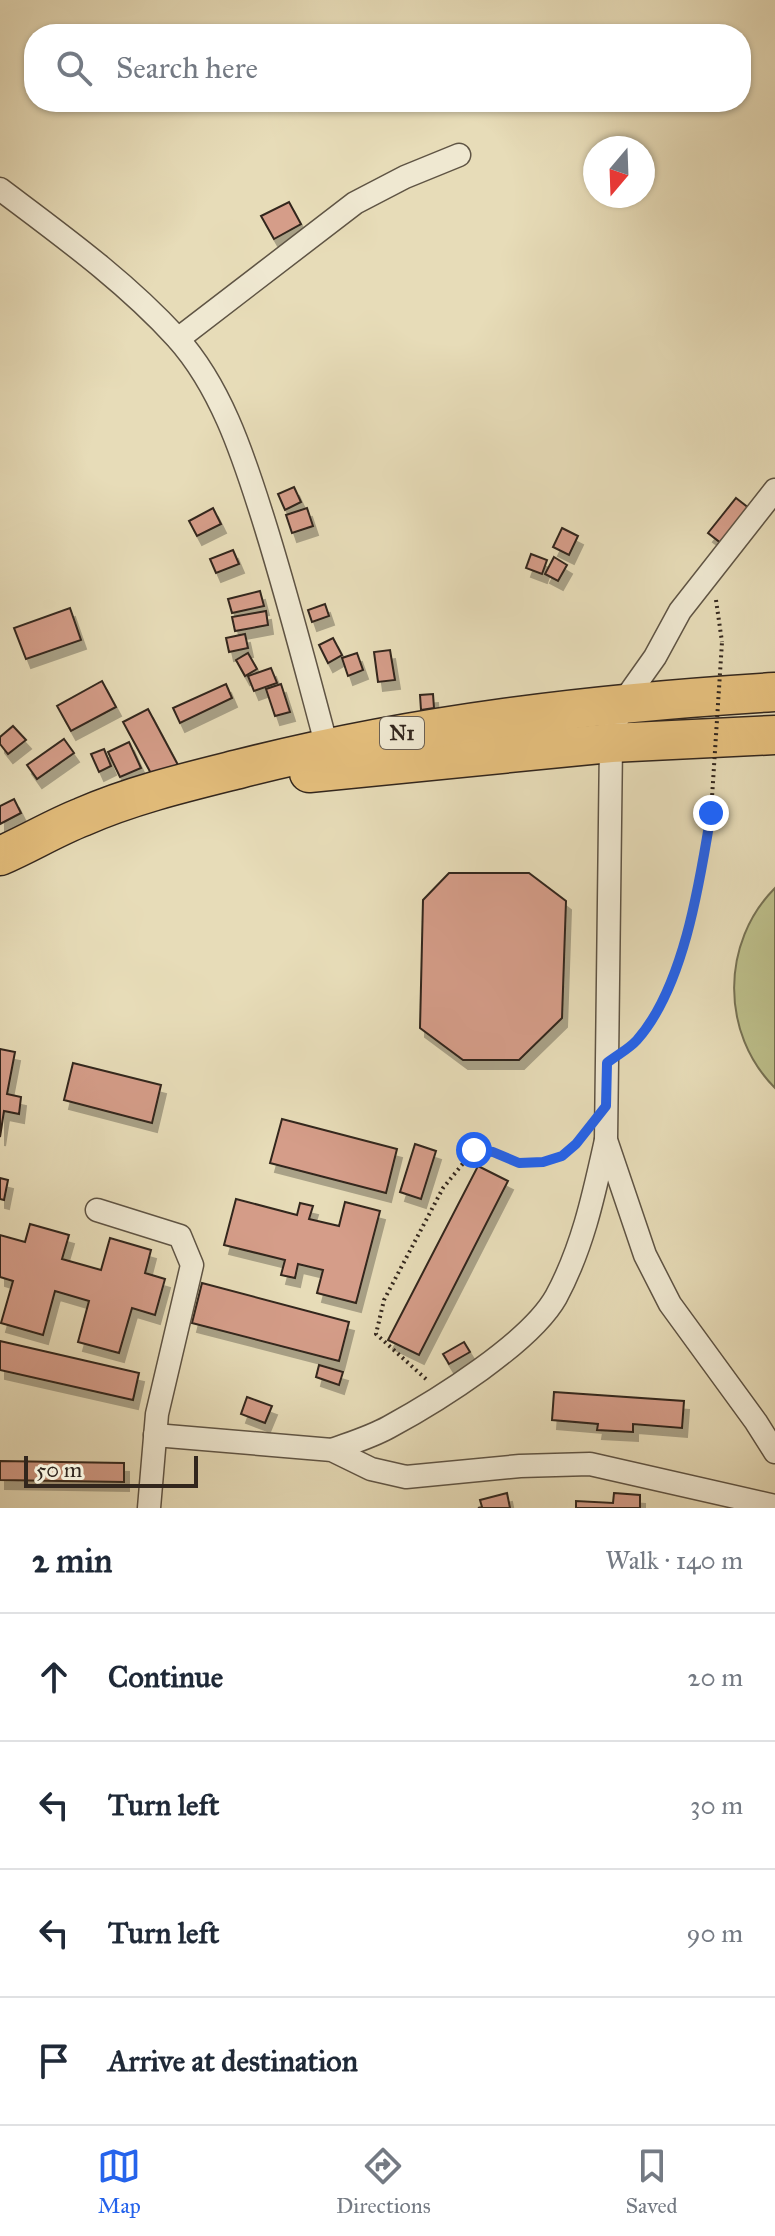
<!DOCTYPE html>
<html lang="en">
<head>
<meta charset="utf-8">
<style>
  :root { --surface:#fff; --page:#f6f6f7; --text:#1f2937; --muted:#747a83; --line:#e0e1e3; --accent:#2563eb }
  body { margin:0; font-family:"IM FELL Great Primer",serif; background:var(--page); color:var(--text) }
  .compass { position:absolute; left:583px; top:136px; width:72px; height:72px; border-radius:50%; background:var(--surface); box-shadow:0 2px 6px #0004; rotate:199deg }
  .scale { position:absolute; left:24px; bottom:20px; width:174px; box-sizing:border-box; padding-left:8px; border:4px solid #32261d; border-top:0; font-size:22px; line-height:28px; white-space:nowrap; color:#32261d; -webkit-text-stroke:6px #efe8d1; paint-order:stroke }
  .stop { position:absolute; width:24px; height:24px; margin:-18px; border:6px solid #2563eb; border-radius:50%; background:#fff }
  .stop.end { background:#2563eb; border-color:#fff; box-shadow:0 2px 8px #0008 }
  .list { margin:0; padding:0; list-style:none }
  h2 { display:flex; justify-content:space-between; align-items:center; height:104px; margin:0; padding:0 32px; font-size:34px }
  h2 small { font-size:26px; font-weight:400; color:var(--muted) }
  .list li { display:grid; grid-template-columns:52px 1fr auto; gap:24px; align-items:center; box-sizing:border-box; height:128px; padding:0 32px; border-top:2px solid var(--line) }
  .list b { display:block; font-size:30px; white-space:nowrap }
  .list em { font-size:26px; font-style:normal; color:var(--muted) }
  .icon { flex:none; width:44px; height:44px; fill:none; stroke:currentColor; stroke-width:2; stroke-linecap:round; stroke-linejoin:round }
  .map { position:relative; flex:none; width:775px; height:1508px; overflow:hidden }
  .search { position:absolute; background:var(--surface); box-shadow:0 2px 6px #0004; left:24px; right:24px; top:24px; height:88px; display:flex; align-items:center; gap:20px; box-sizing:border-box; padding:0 28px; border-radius:32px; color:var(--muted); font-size:30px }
  .sheet { height:616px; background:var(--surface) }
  nav { display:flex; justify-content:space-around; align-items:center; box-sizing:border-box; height:112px; border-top:2px solid var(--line); background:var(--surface); font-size:22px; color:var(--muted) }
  nav a { display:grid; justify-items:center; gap:4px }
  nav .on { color:var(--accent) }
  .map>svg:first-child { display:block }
  .green { fill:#bcbe8a; stroke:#777254; stroke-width:2 }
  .building { fill:#d59d89; stroke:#32261d; stroke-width:2; filter:url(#shadow) }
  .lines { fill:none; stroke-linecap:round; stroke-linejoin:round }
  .street-casing { stroke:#5f5444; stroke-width:25 }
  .highway-casing { stroke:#32261d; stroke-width:41 }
  .path { stroke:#32261d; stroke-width:4; stroke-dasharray:2 4; stroke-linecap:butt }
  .street { stroke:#efe8d1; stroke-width:22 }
  .highway { stroke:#e4be7c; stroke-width:38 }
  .path-bridge { stroke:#32261d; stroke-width:4; stroke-dasharray:2 4; stroke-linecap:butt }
  .route { stroke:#2563eb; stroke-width:10 }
  .labels { text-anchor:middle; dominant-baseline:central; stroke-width:8; stroke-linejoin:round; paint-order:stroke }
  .shield { fill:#efe8d1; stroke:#6b6053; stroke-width:2 }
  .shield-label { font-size:20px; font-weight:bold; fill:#32261d }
</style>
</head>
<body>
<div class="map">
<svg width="775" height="1508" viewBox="0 0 775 1508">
  <defs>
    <filter id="shadow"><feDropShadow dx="5" dy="9" stdDeviation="0" flood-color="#0004"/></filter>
  </defs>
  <rect width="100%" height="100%" fill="#e7dcb8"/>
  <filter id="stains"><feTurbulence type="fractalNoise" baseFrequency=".0025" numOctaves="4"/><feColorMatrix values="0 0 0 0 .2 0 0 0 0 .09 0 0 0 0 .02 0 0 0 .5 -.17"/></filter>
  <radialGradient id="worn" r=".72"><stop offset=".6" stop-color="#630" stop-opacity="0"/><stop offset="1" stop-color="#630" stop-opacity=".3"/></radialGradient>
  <path class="green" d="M775,888V1088C720,1033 721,942 775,888Z"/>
  <g class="building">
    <polygon points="289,202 301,224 274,239 261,216"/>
    <polygon points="294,487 301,502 285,510 278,494"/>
    <polygon points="736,498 754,512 726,547 708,533"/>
    <polygon points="213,508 221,524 197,536 189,521"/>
    <polygon points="307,508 313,526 292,533 286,515"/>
    <polygon points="562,528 578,536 569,555 553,547"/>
    <polygon points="233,550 239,564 216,573 210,559"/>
    <polygon points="531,554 547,560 542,574 526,568"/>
    <polygon points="554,557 567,565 558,581 545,574"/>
    <polygon points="260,591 264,606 232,613 228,599"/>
    <polygon points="325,604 329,616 312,622 308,610"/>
    <polygon points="70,608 81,640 26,659 14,628"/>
    <polygon points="266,611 268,625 235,631 232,617"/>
    <polygon points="245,634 248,648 229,652 226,638"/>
    <polygon points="333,638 342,655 328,663 319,645"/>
    <polygon points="390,650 395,680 378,682 374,652"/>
    <polygon points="248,653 257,669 245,676 236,660"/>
    <polygon points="357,653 363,670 348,676 342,658"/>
    <polygon points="271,668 277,683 254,691 248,676"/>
    <polygon points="102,681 116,707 71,731 57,706"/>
    <polygon points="226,684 232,698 180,723 173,708"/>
    <polygon points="281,684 290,712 275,716 266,689"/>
    <polygon points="433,694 434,708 421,710 420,695"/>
    <polygon points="148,709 178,765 153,777 123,722"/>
    <polygon points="13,726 26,740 8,754 0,744 0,737"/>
    <polygon points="64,739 74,753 37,779 27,765"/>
    <polygon points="129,742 141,768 120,777 108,752"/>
    <polygon points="104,749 111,766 99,772 91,754"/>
    <polygon points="14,799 21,813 0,824 0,806"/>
    <polygon points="449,873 529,873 566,901 562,1018 519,1060 463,1060 420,1028 423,900"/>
    <polygon points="0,1049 15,1052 7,1094 21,1097 19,1114 4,1111 0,1137"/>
    <polygon points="73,1063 161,1085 152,1123 64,1100"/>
    <polygon points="282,1119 397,1149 386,1193 270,1163"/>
    <polygon points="415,1144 436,1151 421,1199 400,1192"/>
    <polygon points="478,1166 508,1181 419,1355 388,1340"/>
    <polygon points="0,1178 8,1180 4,1200 0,1199"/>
    <polygon points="236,1199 297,1215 300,1203 313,1206 309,1219 339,1226 345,1202 380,1211 356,1303 317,1293 323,1270 298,1264 295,1278 281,1275 285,1260 224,1245"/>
    <polygon points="30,1224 69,1235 62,1259 101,1270 110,1238 151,1250 145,1273 165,1279 155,1315 132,1308 119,1353 78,1342 89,1301 55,1291 43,1335 1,1323 13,1281 0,1277 0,1235 25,1242"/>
    <polygon points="202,1283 349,1322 339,1361 192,1323"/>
    <polygon points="0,1341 139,1373 133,1400 0,1370"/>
    <polygon points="464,1342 470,1352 449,1364 443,1354"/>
    <polygon points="319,1365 343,1372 339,1385 316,1377"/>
    <polygon points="554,1392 684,1401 682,1428 633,1424 633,1432 597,1430 598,1424 552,1420"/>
    <polygon points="247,1397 272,1406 265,1423 241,1414"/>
    <polygon points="0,1461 124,1463 124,1482 0,1480"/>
    <polygon points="507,1493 510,1508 478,1508 482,1507 480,1500"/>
    <polygon points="614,1493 640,1495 640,1508 576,1508 576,1501 613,1503"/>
  </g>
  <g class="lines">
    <defs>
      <g id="street">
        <path d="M0,189C61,235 125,281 177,338C220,386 242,452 261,512C286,590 306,669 327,747"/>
        <polyline points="178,339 355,203 405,177 459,155"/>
        <polyline points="775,490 680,611 655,657 621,705 611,743 606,1140 645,1255 670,1304 756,1422 775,1452"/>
        <polyline points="97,1210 180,1236 192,1265 157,1414 149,1508"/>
        <polyline points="155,1435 332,1450 371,1469 406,1477 520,1466 590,1464 775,1506"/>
        <path d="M332,1450C351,1443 371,1437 389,1427C437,1401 530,1343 556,1297C583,1247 594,1194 606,1140"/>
      </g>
      <g id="highway">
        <polyline points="309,773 611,743 775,735"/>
        <path d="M0,856C28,844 54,828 82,817C132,795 187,782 239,769C414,724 595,703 775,692"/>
      </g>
    </defs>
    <use href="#street" class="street-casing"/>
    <use href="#highway" class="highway-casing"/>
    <g class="path">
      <polyline points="716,600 722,642"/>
      <path d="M628,1046C681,1004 701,877 711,813"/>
      <path d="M426,1379L376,1334L384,1300L443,1188L474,1150C491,1152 500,1157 516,1162C543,1170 567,1155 583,1135"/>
    </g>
    <use href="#street" class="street"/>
    <use href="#highway" class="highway"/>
    <polyline class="path-bridge" points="711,813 722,642"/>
  </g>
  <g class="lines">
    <path class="route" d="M474,1150L493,1152L519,1163L543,1162L562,1156L576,1144L606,1106L607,1063C617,1055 629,1049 637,1040C684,987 700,881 711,813"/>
  </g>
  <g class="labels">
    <rect class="shield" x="380" y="717" width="44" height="32" rx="6"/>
    <g class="shield-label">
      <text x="402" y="733">N1</text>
    </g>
  </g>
  <rect width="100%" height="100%" filter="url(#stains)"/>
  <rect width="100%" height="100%" fill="url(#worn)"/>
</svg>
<svg class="compass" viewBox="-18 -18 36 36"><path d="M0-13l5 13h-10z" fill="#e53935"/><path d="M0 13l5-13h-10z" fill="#747a83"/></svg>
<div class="scale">50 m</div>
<div class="stop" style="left:474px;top:1150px"></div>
<div class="stop end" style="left:711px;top:813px"></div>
<div class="search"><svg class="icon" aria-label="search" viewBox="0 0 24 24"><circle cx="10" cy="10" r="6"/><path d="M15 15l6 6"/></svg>Search here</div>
</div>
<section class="sheet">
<h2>2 min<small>Walk · 140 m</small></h2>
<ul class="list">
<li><svg class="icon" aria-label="ahead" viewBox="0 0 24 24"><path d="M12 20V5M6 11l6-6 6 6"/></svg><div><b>Continue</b></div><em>20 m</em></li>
<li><svg class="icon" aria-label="left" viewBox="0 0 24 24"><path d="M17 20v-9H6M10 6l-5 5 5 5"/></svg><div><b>Turn left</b></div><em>30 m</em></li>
<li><svg class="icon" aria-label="left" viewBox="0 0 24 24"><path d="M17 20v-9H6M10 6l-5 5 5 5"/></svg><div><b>Turn left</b></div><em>90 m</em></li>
<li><svg class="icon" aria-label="arrive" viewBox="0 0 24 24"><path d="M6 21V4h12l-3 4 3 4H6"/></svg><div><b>Arrive at destination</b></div></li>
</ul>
</section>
<nav>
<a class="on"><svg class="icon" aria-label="map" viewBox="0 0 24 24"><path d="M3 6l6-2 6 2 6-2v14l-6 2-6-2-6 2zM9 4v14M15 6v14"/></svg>Map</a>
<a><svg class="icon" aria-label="directions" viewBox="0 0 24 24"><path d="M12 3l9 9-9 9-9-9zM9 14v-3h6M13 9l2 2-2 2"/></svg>Directions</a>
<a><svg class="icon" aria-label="saved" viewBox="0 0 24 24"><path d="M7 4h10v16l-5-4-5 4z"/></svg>Saved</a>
</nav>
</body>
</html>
